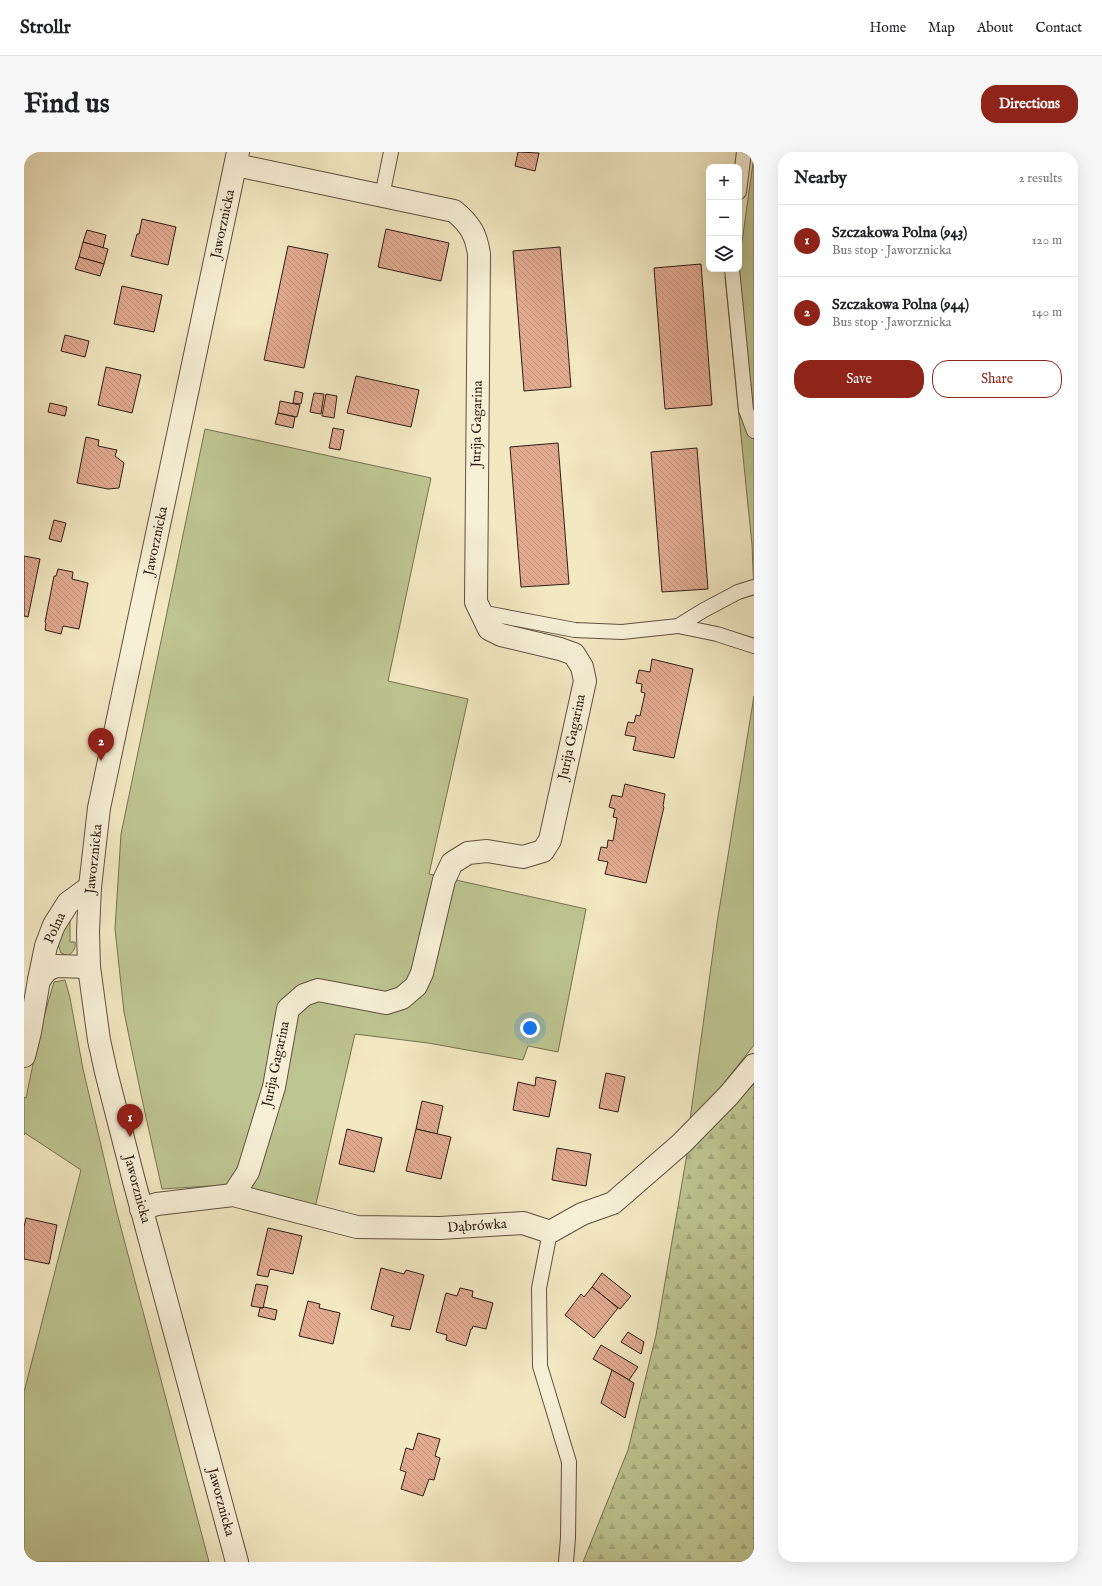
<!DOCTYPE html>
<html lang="en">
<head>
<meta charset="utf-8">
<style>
  :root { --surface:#fff; --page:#f6f6f6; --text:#202124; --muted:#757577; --line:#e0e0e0; --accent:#8f2418 }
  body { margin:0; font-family:"IM FELL English",serif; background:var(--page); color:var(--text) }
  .controls { position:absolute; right:12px; top:12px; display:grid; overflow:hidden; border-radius:8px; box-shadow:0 4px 16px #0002 }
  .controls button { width:36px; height:36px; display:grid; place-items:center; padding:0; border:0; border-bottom:1px solid var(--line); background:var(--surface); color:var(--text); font:20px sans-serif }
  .you { position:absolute; left:506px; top:876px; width:14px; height:14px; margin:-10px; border:3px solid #fff; border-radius:50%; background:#1a73e8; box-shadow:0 0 0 6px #1a73e833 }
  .badge { display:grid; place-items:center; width:26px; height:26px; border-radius:50%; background:var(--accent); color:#fff; font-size:13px; font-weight:700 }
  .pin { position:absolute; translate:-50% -33px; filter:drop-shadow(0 1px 2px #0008) }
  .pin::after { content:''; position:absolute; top:21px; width:14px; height:12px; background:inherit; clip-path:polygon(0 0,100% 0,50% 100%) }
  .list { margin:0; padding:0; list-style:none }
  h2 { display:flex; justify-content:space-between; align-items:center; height:52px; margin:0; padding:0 16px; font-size:17px }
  h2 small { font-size:13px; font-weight:400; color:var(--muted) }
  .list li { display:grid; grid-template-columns:26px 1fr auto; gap:12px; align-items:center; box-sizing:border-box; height:72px; padding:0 16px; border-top:1px solid var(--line) }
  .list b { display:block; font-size:15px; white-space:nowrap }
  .list p { margin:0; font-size:13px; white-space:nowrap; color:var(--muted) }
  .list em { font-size:13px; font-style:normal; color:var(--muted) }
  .actions { display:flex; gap:8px; padding:12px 16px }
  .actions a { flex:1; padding:9px 0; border:1px solid var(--accent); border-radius:16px; text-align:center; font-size:14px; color:var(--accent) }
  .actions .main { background:var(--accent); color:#fff }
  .icon { flex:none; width:22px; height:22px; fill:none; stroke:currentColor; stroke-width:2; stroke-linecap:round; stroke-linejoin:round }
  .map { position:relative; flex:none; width:730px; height:1410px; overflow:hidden; border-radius:16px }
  header { display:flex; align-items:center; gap:24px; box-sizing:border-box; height:56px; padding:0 20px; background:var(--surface); border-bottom:1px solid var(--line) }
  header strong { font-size:19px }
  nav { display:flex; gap:22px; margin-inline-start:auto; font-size:14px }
  .intro { display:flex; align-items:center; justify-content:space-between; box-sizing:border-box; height:96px; padding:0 24px }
  h1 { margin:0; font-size:28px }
  .button { padding:10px 18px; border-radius:16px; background:var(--accent); color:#fff; font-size:14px; font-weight:700 }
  main { display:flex; gap:24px; padding:0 24px }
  aside { flex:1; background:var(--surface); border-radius:16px; box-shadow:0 4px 16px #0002 }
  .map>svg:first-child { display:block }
  .green { fill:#bdc591; stroke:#767153 }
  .forest { fill:url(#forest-firs); stroke:#767153 }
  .building { fill:url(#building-back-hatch); stroke:#301d15 }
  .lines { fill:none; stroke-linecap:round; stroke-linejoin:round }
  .service-casing { stroke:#605040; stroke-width:16 }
  .minor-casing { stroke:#605040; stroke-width:24 }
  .tertiary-casing { stroke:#605040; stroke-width:24 }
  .service { stroke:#f7f0d7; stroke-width:14 }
  .minor { stroke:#f7f0d7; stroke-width:22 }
  .tertiary { stroke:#f7f0d7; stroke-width:22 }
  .labels { text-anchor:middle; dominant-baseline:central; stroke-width:3.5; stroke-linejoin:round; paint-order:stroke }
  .street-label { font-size:14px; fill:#301d15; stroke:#f7f0d7 }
</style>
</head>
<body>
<header>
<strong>Strollr</strong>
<nav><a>Home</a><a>Map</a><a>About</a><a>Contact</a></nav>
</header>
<div class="intro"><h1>Find us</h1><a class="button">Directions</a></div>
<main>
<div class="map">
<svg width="730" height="1410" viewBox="0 0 730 1410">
  <defs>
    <pattern id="forest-firs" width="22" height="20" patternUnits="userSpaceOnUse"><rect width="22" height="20" fill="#bdc591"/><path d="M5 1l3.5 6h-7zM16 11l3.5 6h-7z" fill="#a3a97c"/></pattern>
    <pattern id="building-back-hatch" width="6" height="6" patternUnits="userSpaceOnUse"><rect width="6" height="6" fill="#e1aa91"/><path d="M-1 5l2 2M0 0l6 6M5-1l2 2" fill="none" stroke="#c1927c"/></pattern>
  </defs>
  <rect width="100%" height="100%" fill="#f2e8c2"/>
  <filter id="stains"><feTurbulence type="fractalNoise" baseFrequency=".005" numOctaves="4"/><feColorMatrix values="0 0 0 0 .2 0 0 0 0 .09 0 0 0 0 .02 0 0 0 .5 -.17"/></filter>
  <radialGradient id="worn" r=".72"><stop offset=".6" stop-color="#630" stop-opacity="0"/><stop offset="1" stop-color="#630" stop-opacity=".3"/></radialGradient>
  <g class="green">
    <polygon points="730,4 730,441 728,393 701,125 705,117 715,117 715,101 717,97"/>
    <polygon points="181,277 407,326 364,529 444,547 405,722 562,757 534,900 504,894 499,908 404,891 331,882 291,1056 202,1033 138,1037 118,947 100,860 91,777 97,682"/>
    <polygon points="730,544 730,893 665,975 693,771"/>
    <path d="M46,766V790H51C52,797 49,800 44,804L37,801L33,790Z"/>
    <polygon points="41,828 46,846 59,917 92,1057 185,1410 0,1410 0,1240 57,1018 1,981 0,983 0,945 2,946 16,878 30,830"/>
  </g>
  <polygon class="forest" points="730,932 730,1410 559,1410 604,1298 632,1183 664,996 692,972"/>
  <g class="building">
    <polygon points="494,0 515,1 511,19 491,14"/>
    <polygon points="118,67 152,75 144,113 107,104 113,82 115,82"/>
    <polygon points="362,77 425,91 417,129 354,115"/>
    <polygon points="63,78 82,83 79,96 59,90"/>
    <polygon points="59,90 84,97 80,112 55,105"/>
    <polygon points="264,94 304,102 280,216 240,208"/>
    <polygon points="536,95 547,235 500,239 489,99"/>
    <polygon points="55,105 80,112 76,124 51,117"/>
    <polygon points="677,112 688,253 641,257 630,116"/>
    <polygon points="98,134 138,143 130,180 90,172"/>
    <polygon points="41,183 65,189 61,205 37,199"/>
    <polygon points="82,215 117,223 108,261 74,253"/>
    <polygon points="332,224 395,238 387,275 323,261"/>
    <polygon points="271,239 279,241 277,252 269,251"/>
    <polygon points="290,241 300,242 297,262 286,260"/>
    <polygon points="302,242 313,244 310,266 298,264"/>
    <polygon points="256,249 276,253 273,265 254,261"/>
    <polygon points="26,251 43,255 41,264 24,260"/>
    <polygon points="254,261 271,265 269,276 251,272"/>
    <polygon points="309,276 320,278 316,298 305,296"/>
    <polygon points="62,285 75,288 74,294 93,298 91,304 100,311 95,336 84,337 53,331"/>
    <polygon points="534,291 545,432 497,435 486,295"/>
    <polygon points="673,296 684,437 638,440 627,300"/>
    <polygon points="30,368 42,371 37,390 25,387"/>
    <polygon points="0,404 16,407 4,465 0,464"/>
    <polygon points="34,417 49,420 48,427 64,431 55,477 39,474 37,482 21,478 22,471 21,470 30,424 32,424"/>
    <polygon points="628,507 669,517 650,606 609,598 612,585 601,583 604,570 610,571 612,563 616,564 621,541 617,540 618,532 612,531 615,518 626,520"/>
    <polygon points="601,632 641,642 639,654 640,655 622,731 581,722 584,710 574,708 577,695 583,696 584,688 589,689 593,666 589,665 591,657 585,655 588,643 598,645"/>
    <polygon points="582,921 601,925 594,960 575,956"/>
    <polygon points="512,925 532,929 525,965 489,958 494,930 511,934"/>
    <polygon points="398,949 419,954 413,982 392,977"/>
    <polygon points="323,977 358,986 350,1020 315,1012"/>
    <polygon points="392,977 427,985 417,1027 382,1019"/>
    <polygon points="533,996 567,1002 562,1034 528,1028"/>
    <polygon points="2,1066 33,1073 25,1112 0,1107 0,1075"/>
    <polygon points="244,1076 278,1084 269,1122 246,1117 244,1125 233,1123"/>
    <polygon points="357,1116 380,1122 382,1118 400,1123 386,1178 367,1174 370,1164 347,1157"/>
    <polygon points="578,1121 607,1144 596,1157 568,1135"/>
    <polygon points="232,1132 244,1134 239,1156 227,1154"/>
    <polygon points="568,1135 594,1156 570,1186 541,1163 557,1142 560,1145"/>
    <polygon points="436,1136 449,1139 448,1145 469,1151 462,1177 449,1174 448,1177 447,1177 442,1194 422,1188 423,1183 412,1180 422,1141 433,1144"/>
    <polygon points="284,1149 296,1152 295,1156 316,1161 309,1192 275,1184"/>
    <polygon points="240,1155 253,1158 251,1168 234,1164 236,1156 239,1156"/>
    <polygon points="604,1180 620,1190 617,1202 597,1190"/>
    <polygon points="577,1193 614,1215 605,1228 569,1207"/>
    <polygon points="588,1218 610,1231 601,1266 577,1251"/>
    <polygon points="394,1281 416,1287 411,1304 416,1306 410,1328 405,1327 399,1344 377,1337 382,1320 376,1318 382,1296 389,1298"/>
  </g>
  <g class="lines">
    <defs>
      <g id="service">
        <polyline points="715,40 720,0"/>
        <polyline points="358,44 367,0"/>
        <polyline points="708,117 722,258 730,279"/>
        <polyline points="456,460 551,478 598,480 654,474 680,458 714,440 730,435"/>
        <polyline points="654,474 693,482 730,494"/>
        <polyline points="526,1080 515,1136 516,1214 545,1310 544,1386 542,1410"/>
      </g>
      <g id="minor">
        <polyline points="15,828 23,818 32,814 65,815"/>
        <polyline points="0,904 6,880 15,828 22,794 30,773 44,751 66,735"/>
        <path d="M209,1043L224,1020L250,935L264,857L280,843L294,838L362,851L378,846L392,834L398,821L420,728L428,711L444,701L463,699L499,705L519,699L526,688L561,529L558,515L550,502L536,497L477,483L465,477L452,450L455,102C452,82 446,72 430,59L212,13"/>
        <polyline points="117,1057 133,1052 209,1043 333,1075 416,1076 499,1071 526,1080 558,1062 589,1051 658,991 705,943 730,913"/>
      </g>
      <polyline id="tertiary" points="213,1410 110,1029 82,920 75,888 65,815 64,780 66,735 75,656 214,0"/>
    </defs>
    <use href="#service" class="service-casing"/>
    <use href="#minor" class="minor-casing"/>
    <use href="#tertiary" class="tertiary-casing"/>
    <use href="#service" class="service"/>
    <use href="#minor" class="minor"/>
    <use href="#tertiary" class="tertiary"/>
  </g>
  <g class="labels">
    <g class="street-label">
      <text transform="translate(199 72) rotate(-78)">Jaworznicka</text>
      <text transform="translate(453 272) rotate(-89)">Jurija Gagarina</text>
      <text transform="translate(132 389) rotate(-78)">Jaworznicka</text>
      <text transform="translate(548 585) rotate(-78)">Jurija Gagarina</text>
      <text transform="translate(70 707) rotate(-84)">Jaworznicka</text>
      <text transform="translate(31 776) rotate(-65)">Polna</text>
      <text transform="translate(252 912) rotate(-78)">Jurija Gagarina</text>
      <text transform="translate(113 1037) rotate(75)">Jaworznicka</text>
      <text transform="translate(453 1074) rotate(-4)">Dąbrówka</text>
      <text transform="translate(197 1350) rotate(75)">Jaworznicka</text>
    </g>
  </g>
  <rect width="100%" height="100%" filter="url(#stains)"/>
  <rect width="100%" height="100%" fill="url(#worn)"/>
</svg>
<div class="controls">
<button>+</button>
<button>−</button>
<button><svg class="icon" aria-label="layers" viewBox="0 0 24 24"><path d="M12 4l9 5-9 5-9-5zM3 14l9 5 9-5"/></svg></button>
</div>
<div class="you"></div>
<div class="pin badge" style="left:106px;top:985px">1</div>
<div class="pin badge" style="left:77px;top:609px">2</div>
</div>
<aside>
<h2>Nearby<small>2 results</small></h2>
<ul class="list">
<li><span class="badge">1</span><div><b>Szczakowa Polna (943)</b><p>Bus stop · Jaworznicka</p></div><em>120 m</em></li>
<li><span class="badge">2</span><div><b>Szczakowa Polna (944)</b><p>Bus stop · Jaworznicka</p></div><em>140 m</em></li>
</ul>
<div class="actions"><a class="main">Save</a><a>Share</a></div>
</aside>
</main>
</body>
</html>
